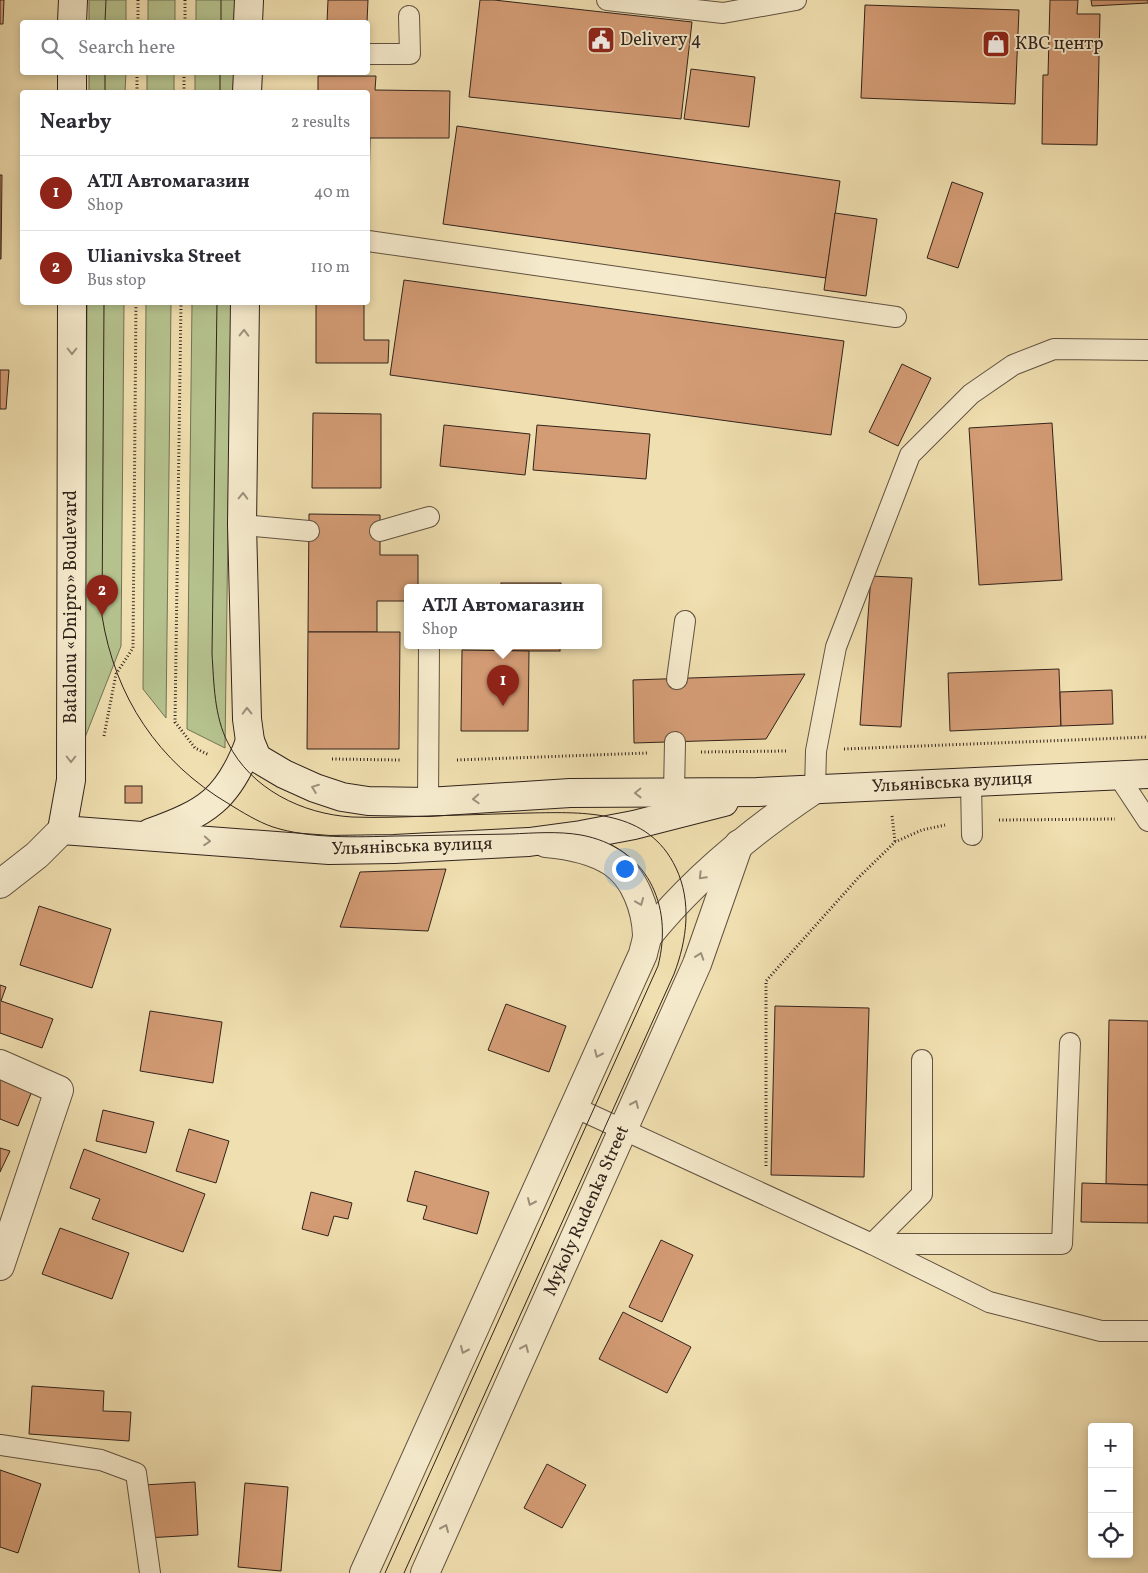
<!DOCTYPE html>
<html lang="en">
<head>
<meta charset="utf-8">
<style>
  :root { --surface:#fff; --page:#f2f2f3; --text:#2b2b33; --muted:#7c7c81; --line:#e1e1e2; --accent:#8f2418 }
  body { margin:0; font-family:Vollkorn,serif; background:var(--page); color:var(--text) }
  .controls { position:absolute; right:15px; bottom:15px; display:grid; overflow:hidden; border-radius:5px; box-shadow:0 2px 8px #0003 }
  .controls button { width:45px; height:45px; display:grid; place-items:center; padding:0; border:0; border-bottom:1px solid var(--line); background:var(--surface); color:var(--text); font:25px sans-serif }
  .you { position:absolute; left:624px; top:868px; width:18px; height:18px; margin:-12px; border:4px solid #fff; border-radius:50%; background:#1a73e8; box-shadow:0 0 0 8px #1a73e833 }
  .badge { display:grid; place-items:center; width:32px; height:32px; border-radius:50%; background:var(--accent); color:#fff; font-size:16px; font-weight:700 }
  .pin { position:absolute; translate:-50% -41px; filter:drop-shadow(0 1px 2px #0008) }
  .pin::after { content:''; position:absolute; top:26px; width:18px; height:15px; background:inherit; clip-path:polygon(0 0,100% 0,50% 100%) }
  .popup { position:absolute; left:404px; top:584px; width:198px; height:65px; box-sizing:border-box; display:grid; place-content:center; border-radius:5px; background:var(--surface); filter:drop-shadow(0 1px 4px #0005); font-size:16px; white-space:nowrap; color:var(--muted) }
  .popup b { font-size:19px; color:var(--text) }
  .popup::after { content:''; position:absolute; left:50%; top:100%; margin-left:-10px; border:10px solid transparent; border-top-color:var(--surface) }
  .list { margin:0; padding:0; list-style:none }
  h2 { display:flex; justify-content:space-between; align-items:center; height:65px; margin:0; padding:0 20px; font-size:21px }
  h2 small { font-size:16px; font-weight:400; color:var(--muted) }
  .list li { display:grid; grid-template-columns:32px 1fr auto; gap:15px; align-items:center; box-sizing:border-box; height:75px; padding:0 20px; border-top:1px solid var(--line) }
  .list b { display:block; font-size:19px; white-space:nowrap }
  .list p { margin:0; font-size:16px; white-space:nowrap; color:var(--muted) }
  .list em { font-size:16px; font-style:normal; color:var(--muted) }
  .icon { flex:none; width:28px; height:28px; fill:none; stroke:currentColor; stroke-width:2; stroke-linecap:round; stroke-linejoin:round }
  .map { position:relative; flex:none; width:1148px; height:1573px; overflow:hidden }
  .search { position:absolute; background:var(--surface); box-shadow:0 2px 8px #0003; left:20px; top:20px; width:350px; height:55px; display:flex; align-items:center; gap:12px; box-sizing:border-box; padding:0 18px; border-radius:5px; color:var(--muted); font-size:19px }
  .panel { position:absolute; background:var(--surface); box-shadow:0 2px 8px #0003; left:20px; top:90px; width:350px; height:215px; border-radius:5px }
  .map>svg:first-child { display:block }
  .green { fill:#b5c28e; stroke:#737254 }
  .building { fill:#d49c75; stroke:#31231b }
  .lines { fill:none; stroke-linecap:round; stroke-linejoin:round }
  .lane-casing { stroke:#615240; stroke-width:22 }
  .street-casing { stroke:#615240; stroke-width:30 }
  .secondary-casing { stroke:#31231b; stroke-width:30 }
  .path { stroke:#31231b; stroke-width:3; stroke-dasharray:1 2.5; stroke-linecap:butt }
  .lane { stroke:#f5eacc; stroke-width:20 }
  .street { stroke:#f5eacc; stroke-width:28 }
  .secondary { stroke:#f5eacc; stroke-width:28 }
  .tram { stroke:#31231b; stroke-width:1 }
  .oneway { stroke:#9d907c }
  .labels { text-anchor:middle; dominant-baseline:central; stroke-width:4; stroke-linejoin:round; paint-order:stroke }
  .poi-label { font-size:18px; fill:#31231b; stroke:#f5eacc; text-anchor:start }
  .street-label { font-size:18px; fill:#31231b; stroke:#f5eacc }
</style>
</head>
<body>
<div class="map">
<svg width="1148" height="1573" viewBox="0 0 1148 1573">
  <rect width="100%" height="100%" fill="#f0dfb0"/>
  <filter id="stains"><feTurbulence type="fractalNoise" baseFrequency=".004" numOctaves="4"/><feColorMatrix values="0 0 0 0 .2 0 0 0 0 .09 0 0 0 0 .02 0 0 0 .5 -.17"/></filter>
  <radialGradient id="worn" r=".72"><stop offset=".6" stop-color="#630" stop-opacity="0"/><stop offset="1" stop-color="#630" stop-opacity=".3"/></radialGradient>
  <g class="green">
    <rect x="89" y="0" width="37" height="22"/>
    <rect x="148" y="0" width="27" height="22"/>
    <rect x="196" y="0" width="39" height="22"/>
    <polygon points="89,73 126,73 125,92 89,92"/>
    <rect x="147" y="73" width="27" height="19"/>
    <rect x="195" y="73" width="39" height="19"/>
    <polygon points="87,303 124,303 121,646 84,740"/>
    <polygon points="146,303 171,303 166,718 143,689"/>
    <polygon points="192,303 231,303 225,748 187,729"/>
  </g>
  <g class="building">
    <polygon points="0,0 4,0 3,24 0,24"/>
    <polygon points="328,0 368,0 367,22 327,22"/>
    <polygon points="480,0 494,0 692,22 681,119 469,97"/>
    <polygon points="1050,0 1078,0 1077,14 1100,14 1097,145 1042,144 1043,75 1048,75"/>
    <polygon points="1091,0 1148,0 1148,3 1092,6"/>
    <polygon points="865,5 1019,10 1015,104 861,98"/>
    <polygon points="691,69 755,77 749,127 684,119"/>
    <polygon points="318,76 376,76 375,90 450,91 449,138 368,138 368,92 318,92"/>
    <polygon points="457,126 840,181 826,278 443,224"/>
    <polygon points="368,138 370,138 369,196 368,196"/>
    <polygon points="0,175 2,175 1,259 0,259"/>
    <polygon points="952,182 983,193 958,268 927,258"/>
    <polygon points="835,213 877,219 866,296 824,290"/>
    <polygon points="404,280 844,341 831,435 390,375"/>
    <polygon points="316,302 364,302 364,340 389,340 388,363 316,363"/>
    <polygon points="902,364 931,378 898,446 869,432"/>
    <polygon points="0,370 9,370 6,409 0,409"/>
    <polygon points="313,413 381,414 381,488 312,488"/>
    <polygon points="1052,423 1062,580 979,585 969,428"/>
    <polygon points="444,425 530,434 525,475 440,466"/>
    <polygon points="537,425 650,434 646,479 533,470"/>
    <polygon points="309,514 380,515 380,555 418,555 418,587 408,587 408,601 377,601 377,632 308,632"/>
    <polygon points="871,576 912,578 901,727 860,725"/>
    <rect x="501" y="583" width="60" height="4"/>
    <polygon points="308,632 400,632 399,749 307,749"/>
    <rect x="501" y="645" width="59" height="6"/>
    <polygon points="462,650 529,651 528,731 461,731"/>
    <polygon points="1059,669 1061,726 950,731 948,673"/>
    <polygon points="805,674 766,739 634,743 633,680"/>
    <polygon points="1112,690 1113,724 1061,726 1060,692"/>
    <rect x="125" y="786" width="17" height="17"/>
    <polygon points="446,869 428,931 340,927 360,872"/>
    <polygon points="39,906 111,929 92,988 20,965"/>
    <polygon points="0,985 6,987 1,1001 53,1019 42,1048 0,1033"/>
    <polygon points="506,1004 566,1026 549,1072 488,1050"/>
    <polygon points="775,1006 869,1008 864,1177 771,1175"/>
    <polygon points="150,1011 222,1022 213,1083 140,1071"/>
    <polygon points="1109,1020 1148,1021 1148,1185 1106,1184"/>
    <polygon points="0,1078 32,1091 18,1126 0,1119"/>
    <polygon points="103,1110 154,1122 146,1153 96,1141"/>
    <polygon points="189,1129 229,1141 216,1183 176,1171"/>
    <polygon points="0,1148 10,1151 0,1172"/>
    <polygon points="84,1149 205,1194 183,1252 92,1219 100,1199 70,1188"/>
    <polygon points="415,1171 489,1192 477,1234 423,1219 427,1206 407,1201"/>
    <polygon points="1082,1183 1148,1185 1148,1223 1081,1222"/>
    <polygon points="311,1192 352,1203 348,1219 334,1216 328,1236 302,1229"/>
    <polygon points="60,1228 129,1253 112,1299 42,1274"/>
    <polygon points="661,1240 693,1255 662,1322 629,1307"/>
    <polygon points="623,1312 691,1347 667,1393 599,1359"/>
    <polygon points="32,1386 104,1391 103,1411 131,1412 129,1441 29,1434"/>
    <polygon points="547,1464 586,1485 562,1528 524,1508"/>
    <polygon points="0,1470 41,1484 18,1553 0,1547"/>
    <polygon points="195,1482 198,1535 146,1538 143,1485"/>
    <polygon points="245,1483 288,1487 281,1571 238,1567"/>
  </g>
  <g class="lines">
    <defs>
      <g id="lane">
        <polyline points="607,0 723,13 796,0"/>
        <polyline points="368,54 410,54 409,16"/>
        <polyline points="368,241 896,317"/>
        <polyline points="242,525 309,531"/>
        <polyline points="380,531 429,517"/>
        <polyline points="677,679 685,621"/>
        <polyline points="1117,774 1148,821"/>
        <polyline points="971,783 972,835"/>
        <polyline points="815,789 816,751 836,647 910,455 971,394 1013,365 1054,349 1148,350"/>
        <polyline points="674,792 675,742"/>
        <polyline points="428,802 429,645"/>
        <polyline points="922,1060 922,1194 872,1244 989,1302 1101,1331 1148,1331"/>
        <polyline points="574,1107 872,1244 1062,1244 1070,1043"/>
        <polyline points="0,1445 101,1460 136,1473 150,1573"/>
      </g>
      <g id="street">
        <polyline points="0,884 37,855 62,830"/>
        <path d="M647,937C694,878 752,831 815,789"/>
        <polyline points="0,1064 59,1090 0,1266"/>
        <path d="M364,1573L643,954C644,948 647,941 647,935C646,909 635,877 612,862C592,849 569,845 546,843"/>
        <polyline points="425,1573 697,964 739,844"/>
      </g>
      <g id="secondary">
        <polyline points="72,22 73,0"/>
        <polyline points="248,22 249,0"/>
        <polyline points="72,92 72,72"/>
        <polyline points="247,92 248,72"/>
        <polyline points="72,302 71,780 62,830 329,850 394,849 529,842 581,835 634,825 724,802"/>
        <polyline points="245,302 242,525 247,719 250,741 257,758 284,774 315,788 342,797 368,801 428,802 570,793 757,792 1148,774"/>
        <path d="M150,833C206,813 229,799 250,741"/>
      </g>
    </defs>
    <use href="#lane" class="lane-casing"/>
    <use href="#street" class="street-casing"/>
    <use href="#secondary" class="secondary-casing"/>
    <g class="path">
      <polyline points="138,22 138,0"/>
      <polyline points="185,22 185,0"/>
      <polyline points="137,92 137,72"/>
      <polyline points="184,92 184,72"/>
      <polyline points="181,302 175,722 195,748 209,755"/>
      <polyline points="104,736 116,674 133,648 136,302"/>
      <polyline points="844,749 1148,737"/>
      <polyline points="701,752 788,751"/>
      <polyline points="332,759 400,760"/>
      <polyline points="457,760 648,753"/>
      <polyline points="892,816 895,842"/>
      <polyline points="999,820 1115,819"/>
      <polyline points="766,1166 766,981 858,878 895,842 922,830 945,825"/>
    </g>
    <use href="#lane" class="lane"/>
    <use href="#street" class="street"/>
    <use href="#secondary" class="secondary"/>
    <g class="tram">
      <polyline points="105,22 106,0"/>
      <polyline points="221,22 221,0"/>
      <polyline points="105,92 105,72"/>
      <polyline points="220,92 220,72"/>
      <path d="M104,302L102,616C115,697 158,762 229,804C242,812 258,822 273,827C310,839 357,837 396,836C434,835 473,835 511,834C534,833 558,831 581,835C646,847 674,904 658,966L385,1573"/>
      <path d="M217,302L212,654C214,683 214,716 228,743C251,789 302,814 352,817C377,818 403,817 428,816C462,815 496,814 530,813C585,812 648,809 676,868C692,902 687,940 674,974L404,1573"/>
    </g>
  </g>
  <defs><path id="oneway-chevron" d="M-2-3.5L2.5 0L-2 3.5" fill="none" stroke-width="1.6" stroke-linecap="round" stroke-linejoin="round" transform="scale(1.25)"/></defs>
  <g class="oneway">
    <use href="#oneway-chevron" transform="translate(244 333) rotate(-89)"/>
    <use href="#oneway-chevron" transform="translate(72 351) rotate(90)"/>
    <use href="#oneway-chevron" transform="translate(243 496) rotate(-89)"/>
    <use href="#oneway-chevron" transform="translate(247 711) rotate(-91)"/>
    <use href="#oneway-chevron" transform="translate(71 759) rotate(90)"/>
    <use href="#oneway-chevron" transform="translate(315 788) rotate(-159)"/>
    <use href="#oneway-chevron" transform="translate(638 793) rotate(179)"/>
    <use href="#oneway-chevron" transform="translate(476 799) rotate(177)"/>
    <use href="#oneway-chevron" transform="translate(207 841) rotate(4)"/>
    <use href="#oneway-chevron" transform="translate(702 876) rotate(135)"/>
    <use href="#oneway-chevron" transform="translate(640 902) rotate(68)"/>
    <use href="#oneway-chevron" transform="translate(700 956) rotate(-71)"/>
    <use href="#oneway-chevron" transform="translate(598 1054) rotate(114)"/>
    <use href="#oneway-chevron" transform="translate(635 1104) rotate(-66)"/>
    <use href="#oneway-chevron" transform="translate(531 1202) rotate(114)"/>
    <use href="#oneway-chevron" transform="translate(525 1348) rotate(-66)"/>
    <use href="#oneway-chevron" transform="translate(464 1350) rotate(114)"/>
    <use href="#oneway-chevron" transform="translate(445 1528) rotate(-66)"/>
  </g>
  <defs>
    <symbol id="civic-square" viewBox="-11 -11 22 22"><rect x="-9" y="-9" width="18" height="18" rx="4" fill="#8f2418" stroke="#f5eacc"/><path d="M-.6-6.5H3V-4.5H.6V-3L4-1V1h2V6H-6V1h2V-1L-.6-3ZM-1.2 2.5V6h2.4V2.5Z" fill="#fff"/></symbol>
    <symbol id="shop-square" viewBox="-11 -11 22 22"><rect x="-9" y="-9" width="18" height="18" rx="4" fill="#8f2418" stroke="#f5eacc"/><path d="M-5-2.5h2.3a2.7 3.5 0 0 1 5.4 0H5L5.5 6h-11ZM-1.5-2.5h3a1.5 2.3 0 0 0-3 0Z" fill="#fff"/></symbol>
  </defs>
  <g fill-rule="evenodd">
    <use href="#civic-square" x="585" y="24" width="32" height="32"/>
    <use href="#shop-square" x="980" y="28" width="32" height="32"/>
  </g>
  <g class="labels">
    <g class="poi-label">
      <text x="620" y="40">Delivery 4</text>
      <text x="1015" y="44">КВС центр</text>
    </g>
    <g class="street-label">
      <text transform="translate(71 607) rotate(-90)">Batalonu «Dnipro» Boulevard</text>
      <text transform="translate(952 783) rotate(-3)">Ульянівська вулиця</text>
      <text transform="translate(412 847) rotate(-2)">Ульянівська вулиця</text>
      <text transform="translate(587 1211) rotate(-66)">Mykoly Rudenka Street</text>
    </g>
  </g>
  <rect width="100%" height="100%" filter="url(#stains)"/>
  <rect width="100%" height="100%" fill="url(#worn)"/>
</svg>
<div class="controls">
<button>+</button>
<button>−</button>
<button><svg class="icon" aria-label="locate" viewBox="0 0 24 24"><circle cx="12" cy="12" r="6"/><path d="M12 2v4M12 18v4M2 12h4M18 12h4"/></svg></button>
</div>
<div class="you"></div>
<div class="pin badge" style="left:503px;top:706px">1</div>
<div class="popup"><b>АТЛ Автомагазин</b>Shop</div>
<div class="pin badge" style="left:102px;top:616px">2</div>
<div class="search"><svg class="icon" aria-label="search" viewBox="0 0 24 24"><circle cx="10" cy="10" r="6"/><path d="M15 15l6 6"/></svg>Search here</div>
<section class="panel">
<h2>Nearby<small>2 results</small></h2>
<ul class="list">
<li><span class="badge">1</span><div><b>АТЛ Автомагазин</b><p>Shop</p></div><em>40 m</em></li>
<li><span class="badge">2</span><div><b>Ulianivska Street</b><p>Bus stop</p></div><em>110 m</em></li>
</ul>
</section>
</div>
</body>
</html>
